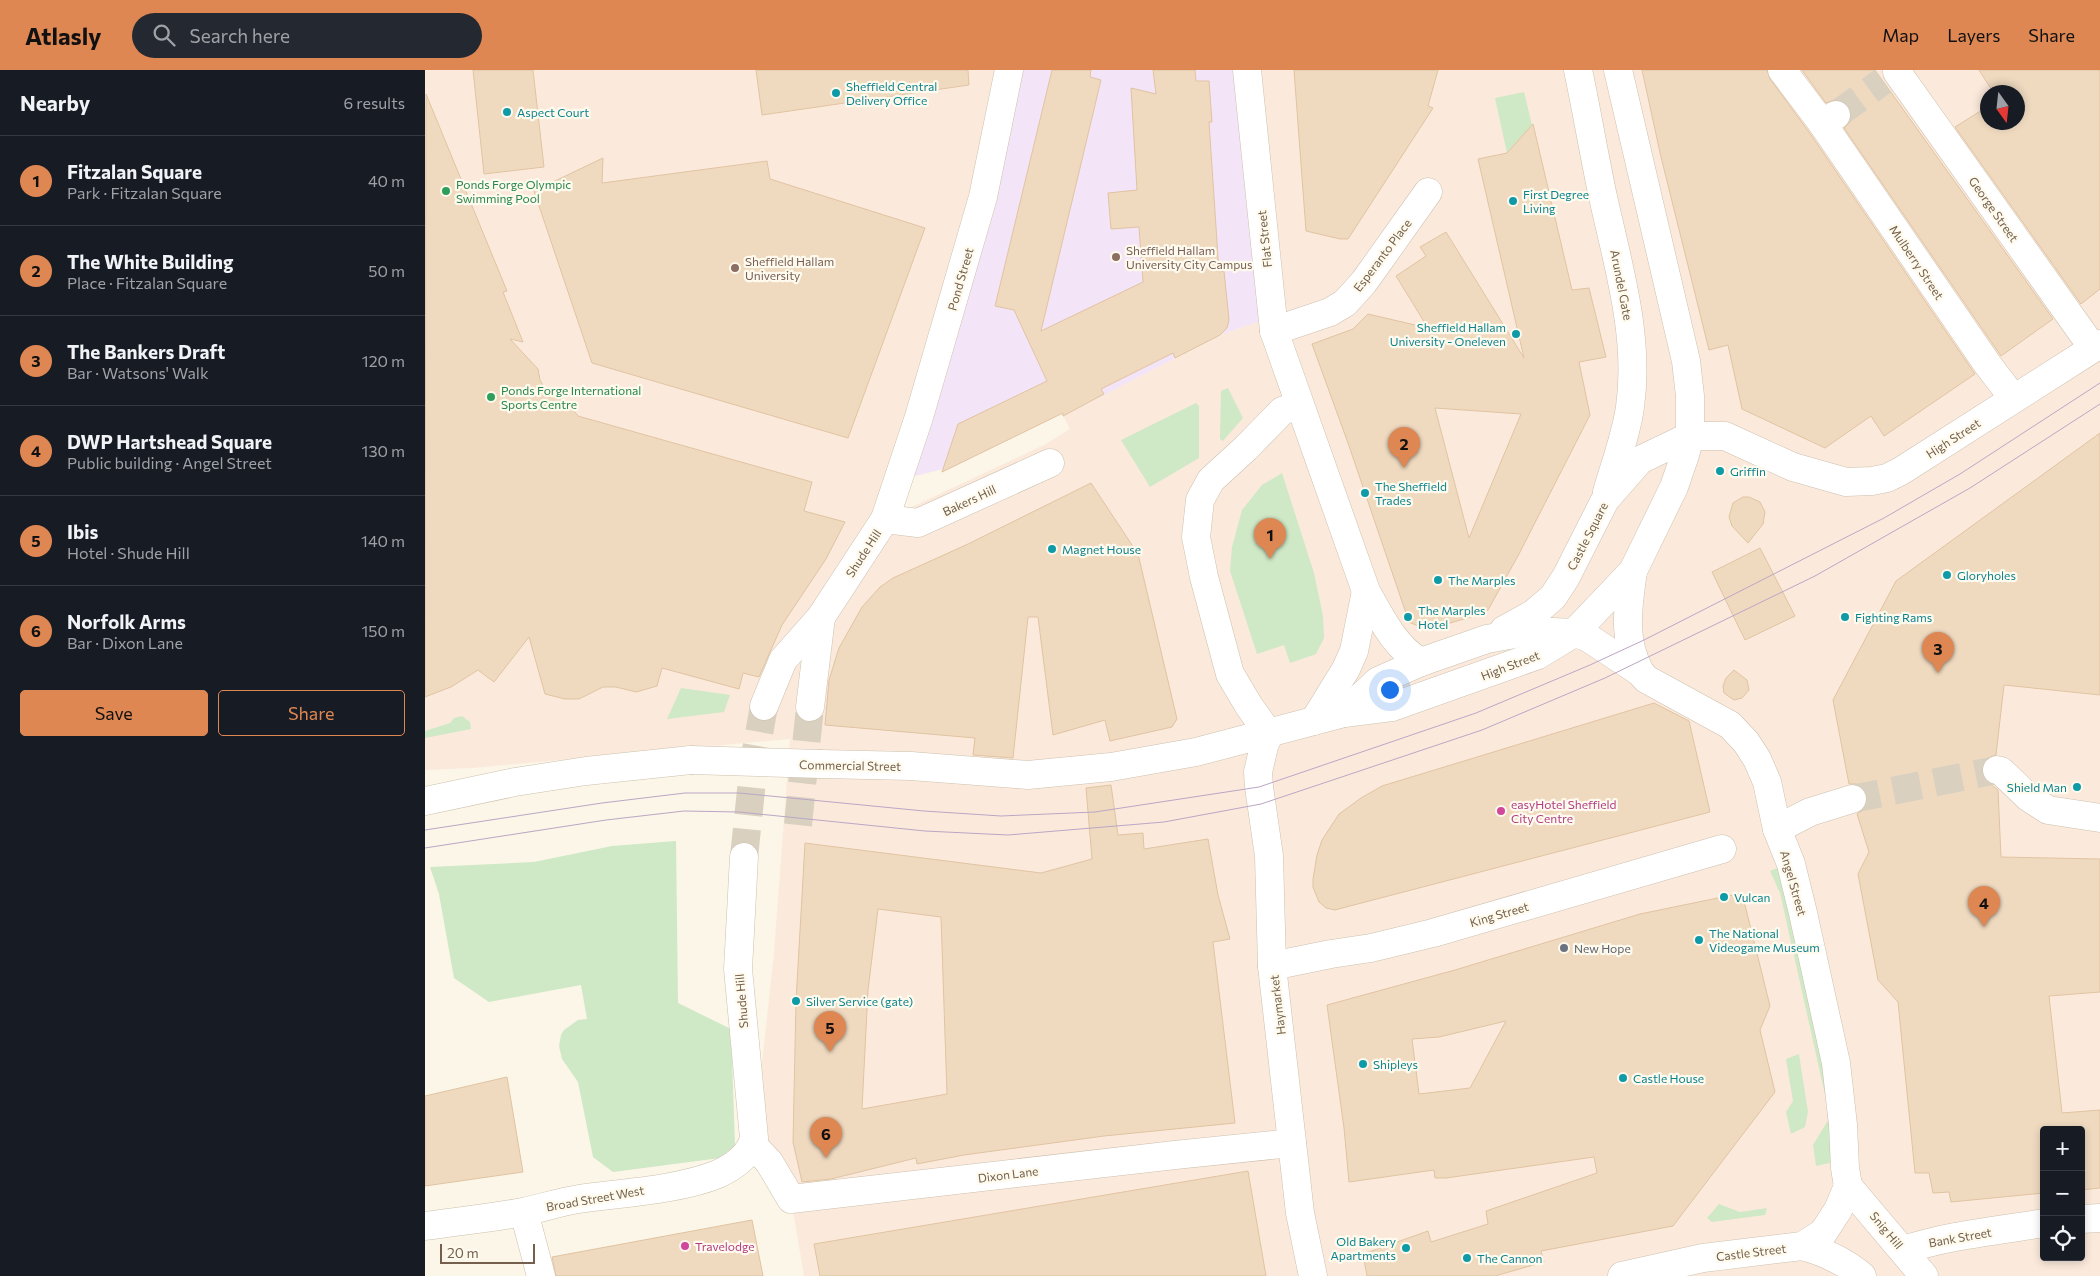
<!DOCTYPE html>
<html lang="en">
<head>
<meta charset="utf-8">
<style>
  :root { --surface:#171b24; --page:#242831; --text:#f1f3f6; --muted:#9ea1a6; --line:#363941; --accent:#df8753 }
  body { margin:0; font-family:Commissioner,sans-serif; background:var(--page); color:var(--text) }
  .controls { position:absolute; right:15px; bottom:15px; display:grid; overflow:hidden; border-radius:5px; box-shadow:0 2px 8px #0003 }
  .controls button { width:45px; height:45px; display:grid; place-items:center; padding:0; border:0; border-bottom:1px solid var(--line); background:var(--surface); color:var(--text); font:25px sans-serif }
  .compass { position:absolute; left:1555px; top:15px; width:45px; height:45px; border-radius:50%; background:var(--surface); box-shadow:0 2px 8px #0003; rotate:165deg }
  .scale { position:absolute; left:15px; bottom:12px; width:95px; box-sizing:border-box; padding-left:5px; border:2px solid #74604d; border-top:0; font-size:14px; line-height:18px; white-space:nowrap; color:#74604d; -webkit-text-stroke:4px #fefaed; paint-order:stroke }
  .you { position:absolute; left:964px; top:619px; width:18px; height:18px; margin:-12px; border:4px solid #fff; border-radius:50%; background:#1a73e8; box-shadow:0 0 0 8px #1a73e833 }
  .badge { display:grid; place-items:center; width:32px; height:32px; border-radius:50%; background:var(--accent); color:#111; font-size:16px; font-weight:700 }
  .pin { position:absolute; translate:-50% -41px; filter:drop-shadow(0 1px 2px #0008) }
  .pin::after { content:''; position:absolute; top:26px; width:18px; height:15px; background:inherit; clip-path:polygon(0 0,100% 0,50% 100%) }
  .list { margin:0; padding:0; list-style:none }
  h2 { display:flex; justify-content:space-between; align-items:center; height:65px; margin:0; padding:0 20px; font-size:21px }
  h2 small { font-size:16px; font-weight:400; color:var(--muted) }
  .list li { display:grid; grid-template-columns:32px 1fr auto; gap:15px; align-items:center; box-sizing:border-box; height:90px; padding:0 20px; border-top:1px solid var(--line) }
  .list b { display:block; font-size:19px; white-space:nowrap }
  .list p { margin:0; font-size:16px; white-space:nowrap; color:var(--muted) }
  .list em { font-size:16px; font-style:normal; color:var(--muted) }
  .actions { display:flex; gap:10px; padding:15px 20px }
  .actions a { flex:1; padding:11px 0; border:1px solid var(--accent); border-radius:5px; text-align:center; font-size:18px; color:var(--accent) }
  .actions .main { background:var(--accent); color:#111 }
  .icon { flex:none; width:28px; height:28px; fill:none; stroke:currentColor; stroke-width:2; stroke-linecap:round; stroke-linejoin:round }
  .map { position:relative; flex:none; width:1675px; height:1206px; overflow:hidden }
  header { display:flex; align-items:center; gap:30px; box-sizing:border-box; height:70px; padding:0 25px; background:var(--accent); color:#111 }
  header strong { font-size:24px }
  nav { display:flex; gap:28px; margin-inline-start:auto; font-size:18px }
  .search { width:350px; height:45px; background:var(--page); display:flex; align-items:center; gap:12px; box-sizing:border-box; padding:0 18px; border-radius:28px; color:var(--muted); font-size:19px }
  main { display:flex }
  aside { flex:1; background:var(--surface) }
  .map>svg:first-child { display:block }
  .commercial { fill:#fbeadc; fill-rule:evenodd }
  .education { fill:#f3e4f8 }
  .green { fill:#cfe8c6 }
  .building { fill:#efdac0; stroke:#e1c3a1; fill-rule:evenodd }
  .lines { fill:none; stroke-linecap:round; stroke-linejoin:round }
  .minor-tunnel { stroke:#d9d0c0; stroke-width:28; stroke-dasharray:28 14; stroke-linecap:butt }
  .minor-casing { stroke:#cdc0ae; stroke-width:29 }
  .minor { stroke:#fff; stroke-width:28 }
  .tram { stroke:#bba6c5; stroke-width:1 }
  .minor-bridge-casing { stroke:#cdc0ae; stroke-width:29; stroke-linecap:butt }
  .minor-bridge { stroke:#fff; stroke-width:28 }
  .culture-dot { fill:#0f9aa8; stroke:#fefaed; stroke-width:2 }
  .leisure-dot { fill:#2e9e5b; stroke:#fefaed; stroke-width:2 }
  .education-dot { fill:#8d6e63; stroke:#fefaed; stroke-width:2 }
  .hotel-dot { fill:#d1479c; stroke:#fefaed; stroke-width:2 }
  .worship-dot { fill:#6b7280; stroke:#fefaed; stroke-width:2 }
  .labels { text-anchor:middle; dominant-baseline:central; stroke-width:4.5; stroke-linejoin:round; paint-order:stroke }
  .culture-label { font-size:12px; fill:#0d838f; stroke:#fefaed; text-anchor:start }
  .leisure-label { font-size:12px; fill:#27864d; stroke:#fefaed; text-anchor:start }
  .street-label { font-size:12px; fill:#74604d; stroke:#fefaed }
  .education-label { font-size:12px; fill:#785e54; stroke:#fefaed; text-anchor:start }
  .hotel-label { font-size:12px; fill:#b23c85; stroke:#fefaed; text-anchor:start }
  .worship-label { font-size:12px; fill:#5b616d; stroke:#fefaed; text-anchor:start }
</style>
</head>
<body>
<header>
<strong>Atlasly</strong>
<div class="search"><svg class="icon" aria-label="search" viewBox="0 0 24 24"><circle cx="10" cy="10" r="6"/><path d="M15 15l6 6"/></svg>Search here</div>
<nav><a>Map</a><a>Layers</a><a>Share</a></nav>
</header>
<main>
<aside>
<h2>Nearby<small>6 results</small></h2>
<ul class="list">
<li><span class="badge">1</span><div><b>Fitzalan Square</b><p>Park · Fitzalan Square</p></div><em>40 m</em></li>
<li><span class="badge">2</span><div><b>The White Building</b><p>Place · Fitzalan Square</p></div><em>50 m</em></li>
<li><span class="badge">3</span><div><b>The Bankers Draft</b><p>Bar · Watsons' Walk</p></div><em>120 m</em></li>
<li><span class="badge">4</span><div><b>DWP Hartshead Square</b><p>Public building · Angel Street</p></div><em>130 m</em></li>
<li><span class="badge">5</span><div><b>Ibis</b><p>Hotel · Shude Hill</p></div><em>140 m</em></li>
<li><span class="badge">6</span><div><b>Norfolk Arms</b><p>Bar · Dixon Lane</p></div><em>150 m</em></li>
</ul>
<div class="actions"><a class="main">Save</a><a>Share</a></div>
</aside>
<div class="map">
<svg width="1675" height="1206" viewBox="0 0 1675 1206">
  <rect width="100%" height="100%" fill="#fbf6e7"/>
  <path class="commercial" d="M0,0H584L461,449L619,375L645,359L638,346L679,324L795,265L847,247L822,0H1675V1206H379L366,1129L328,1075L349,883L365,669L47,698L0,700ZM1562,22H1592V52H1562ZM1619,1060H1656V1187H1619Z"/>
  <polygon class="education" points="583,0 822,0 847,247 795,265 638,346 637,343 530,396 486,407"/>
  <g class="green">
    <polygon points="1099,22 1107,55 1082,83 1070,28"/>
    <polygon points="803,318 818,348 798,371 795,369 796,321"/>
    <polygon points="771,333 774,336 774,388 725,417 696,370"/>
    <polygon points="857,403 889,503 898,546 899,568 891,584 865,593 859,575 832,584 805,501 807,477 817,440 837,415"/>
    <polygon points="256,618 305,625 299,642 242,649"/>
    <polygon points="37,646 45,652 46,659 0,668 0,661 25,653 29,648"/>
    <polygon points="251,771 253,933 306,959 310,1075 295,1088 188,1102 168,1087 153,1012 137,989 134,976 136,965 139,960 153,950 162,949 156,915 64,932 29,908 14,824 5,797 109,792 187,776"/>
    <polygon points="1355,797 1412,1049 1409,1092 1391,1096 1388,1075 1405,1047 1355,823 1345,801"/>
    <polygon points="1374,984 1383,1042 1380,1057 1366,1064 1361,1042 1368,1031 1361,989"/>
    <polygon points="1294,1134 1315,1142 1342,1138 1340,1145 1287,1152 1282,1148"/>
  </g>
  <g class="building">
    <polygon points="48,0 108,0 119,97 59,104"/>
    <polygon points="331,0 543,0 544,15 337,45"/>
    <polygon points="627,0 666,0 665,7 676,10 616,261 718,212 714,157 686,159 683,123 712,120 706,18 731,24 728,0 770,0 771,11 784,11 787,52 784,52 794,202 799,201 804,250 802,258 795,265 750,288 748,283 676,319 679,324 638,346 638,343 517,402 533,354 622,311 589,240 570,236"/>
    <polygon points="869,0 1013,0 1003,36 1008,38 923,169 915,169 881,161"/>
    <polygon points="1217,0 1342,0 1345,9 1384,62 1550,304 1459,366 1446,346 1400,378 1317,339 1303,275 1284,280 1236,87"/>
    <polygon points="1377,0 1450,0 1628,249 1576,286 1419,58 1425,52 1427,46 1424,37 1419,32 1412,29 1401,33"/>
    <polygon points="1554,0 1675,0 1675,219 1656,234 1530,57 1562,37 1562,52 1592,52 1592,22 1568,22"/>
    <polygon points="1,24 82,221 78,222 98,272 85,269 113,299 115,310 123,324 140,330 153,346 387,412 379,441 420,452 401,489 357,555 334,607 318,603 314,619 237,598 232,616 211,622 191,617 178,617 154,629 140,629 120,624 104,567 69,612 53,600 26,617 0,627"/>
    <path d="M1108,54L1147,220L1164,218L1181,287L1154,292L1165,345L1094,484L1063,540L1059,543L1002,560L984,552L923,373L887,274L928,259L943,244L1003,258L971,206L1001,186L995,177L1021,162L1099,288L1053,89L1082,83ZM1010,338L1096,344L1044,468Z"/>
    <polygon points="178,88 177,113 342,91 345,109 500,158 423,368 167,293 109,121"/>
    <polygon points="1675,363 1675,625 1579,615 1571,685 1561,689 1557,697 1557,704 1561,711 1573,720 1576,787 1675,789 1675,922 1624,926 1637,1043 1675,1040 1675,1118 1656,1120 1656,1060 1619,1060 1619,1123 1526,1132 1524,1122 1508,1123 1504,1103 1490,1103 1473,932 1453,910 1433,804 1444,782 1432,744 1439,739 1442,733 1442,725 1437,717 1431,714 1424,714 1408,630 1471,511"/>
    <polygon points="666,413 713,484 752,649 747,657 685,671 680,650 628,665 613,547 603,547 588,688 548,685 550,668 400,655 404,610 414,578 437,537 455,517 468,508 543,474"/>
    <polygon points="1318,427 1324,427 1335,432 1340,442 1338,454 1323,473 1307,456 1304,447 1308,433"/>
    <polygon points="1335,478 1370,546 1320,570 1287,502"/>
    <polygon points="1309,600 1322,610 1324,620 1317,628 1309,630 1299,623 1298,616 1301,608"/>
    <polygon points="1229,633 1264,651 1285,742 925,836 910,840 901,838 894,832 888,817 888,809 892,785 897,770 914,744 936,728 957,716"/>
    <path d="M686,715L693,765L718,763L719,779L783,769L793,825L805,869L788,872L810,1053L679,1066L539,1085L492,1094L491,1088L406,1109L377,1112L368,1072L371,931L380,773L616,803L667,789L661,718ZM453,839L516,847L522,1024L437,1039L443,920Z"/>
    <path d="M1317,823L1345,936L1335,960L1350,1022L1248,1156L1116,1181L1119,1192L1070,1206H942L938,1184L1003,1161L1006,1172L1063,1154L1061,1141L1172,1103L1169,1087L1021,1108H1010L1009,1100L924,1112L919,1058L902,935L1030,900L1215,844ZM1081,951L1045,1018L994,1024L987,969L1014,967Z"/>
    <polygon points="82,1007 98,1102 0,1116 0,1026"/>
    <polygon points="823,1101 841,1206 395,1206 389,1174"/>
    <polygon points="327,1150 338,1206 131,1206 127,1187"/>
  </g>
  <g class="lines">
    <g class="minor-tunnel">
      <polyline points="1411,45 1458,11"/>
      <polyline points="1427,729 1572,700"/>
      <polyline points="373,755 385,637"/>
      <polyline points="319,787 329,692 339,636"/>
    </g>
    <defs>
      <g id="minor">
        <path d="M822,0L849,261L941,521C955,546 970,578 996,592"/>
        <path d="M1153,0C1162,42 1169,85 1178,127C1193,195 1215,267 1205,337C1201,366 1190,394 1182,422"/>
        <polyline points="1357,0 1397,53 1411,45"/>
        <polyline points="1472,2 1668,278"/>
        <polyline points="1397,53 1563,295 1589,329"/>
        <polyline points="849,261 905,242 920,233 939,212 1003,122"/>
        <polyline points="460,449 493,453 625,393"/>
        <path d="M1208,501C1203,537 1197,569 1215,602"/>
        <polyline points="1079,560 1108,544 1128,527 1141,507 1180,430 1215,390 1265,366 1300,366 1368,397 1421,412 1447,411 1462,408 1476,401 1675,274"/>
        <polyline points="339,636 358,590 396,547 460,449 494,347 558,127 584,0"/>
        <polyline points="385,637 396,547"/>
        <polyline points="919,643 953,611 996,592 1062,569 1106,561 1149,563 1162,567 1215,602 1221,609 1305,655 1321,672 1332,689 1342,712 1352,759 1366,794 1378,843 1411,993 1418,1055 1420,1098 1423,1116"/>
        <polyline points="889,651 921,599 929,581 941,521"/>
        <polyline points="844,664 839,676 833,702 834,717 844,786 847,896 875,1143 888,1206"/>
        <polyline points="844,664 824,636 805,604 779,507 771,467 775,430 786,410 821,378 857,341 873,335"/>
        <polyline points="396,694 486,696 603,705 686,697 771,682 919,643 967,637 1113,585 1149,563 1208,501 1249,417 1260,385 1265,366 1265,326 1261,291 1193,0"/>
        <polyline points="1572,700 1576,701 1603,727 1623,740 1675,748"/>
        <polyline points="0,731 90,712 161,701 266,690"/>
        <polyline points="1352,759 1385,742 1427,729"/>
        <polyline points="847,896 906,884 946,878 1008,863 1297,779"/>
        <polyline points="328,1075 344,1092 366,1129 750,1085 867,1073"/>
        <polyline points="1423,1116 1499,1206"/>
        <polyline points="99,1142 116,1206"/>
        <polyline points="1656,1149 1675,1148"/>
        <path d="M0,1156C33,1151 66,1148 98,1142C117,1138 135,1132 154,1129C196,1123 254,1120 293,1104C308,1097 325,1086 329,1068L313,899L319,787"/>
        <path d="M1377,1176C1400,1182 1419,1191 1437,1206"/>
        <path d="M1479,1180C1524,1165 1571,1161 1619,1153"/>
        <polyline points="1197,1206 1278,1188 1377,1176 1398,1163 1413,1140 1423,1116"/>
      </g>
    </defs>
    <use href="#minor" class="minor-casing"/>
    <use href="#minor" class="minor"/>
    <g class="tram">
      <polyline points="0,760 177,733 260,723 314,723 499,741 576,746 670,742 834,717 1051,643 1165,595 1219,570 1459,448 1535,404 1675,313"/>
      <polyline points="0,778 181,750 259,741 314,742 500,761 583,765 739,752 836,734 1057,660 1180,608 1390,506 1545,418 1675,334"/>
    </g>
    <defs>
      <polyline id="minor-bridge" points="266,690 396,694"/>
    </defs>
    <use href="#minor-bridge" class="minor-bridge-casing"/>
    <use href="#minor-bridge" class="minor-bridge"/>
  </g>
  <g class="culture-dot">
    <circle cx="411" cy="23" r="5"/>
    <circle cx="82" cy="42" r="5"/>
    <circle cx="1088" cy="131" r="5"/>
    <circle cx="1091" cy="264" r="5"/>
    <circle cx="1295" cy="401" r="5"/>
    <circle cx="940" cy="423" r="5"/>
    <circle cx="627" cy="479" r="5"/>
    <circle cx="1522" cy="505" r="5"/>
    <circle cx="1013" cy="510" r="5"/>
    <circle cx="983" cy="547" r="5"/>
    <circle cx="1420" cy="547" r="5"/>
    <circle cx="1652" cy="717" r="5"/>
    <circle cx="1299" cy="827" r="5"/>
    <circle cx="1274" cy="870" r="5"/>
    <circle cx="371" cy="931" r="5"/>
    <circle cx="938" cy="994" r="5"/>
    <circle cx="1198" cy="1008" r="5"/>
    <circle cx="981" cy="1178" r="5"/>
    <circle cx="1042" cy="1188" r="5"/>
  </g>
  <g class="leisure-dot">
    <circle cx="21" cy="121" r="5"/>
    <circle cx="66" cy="327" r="5"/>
  </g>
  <g class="education-dot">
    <circle cx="691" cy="187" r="5"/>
    <circle cx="310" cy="198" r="5"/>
  </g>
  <g class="hotel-dot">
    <circle cx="1076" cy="741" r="5"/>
    <circle cx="260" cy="1176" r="5"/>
  </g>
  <circle class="worship-dot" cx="1139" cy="878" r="5"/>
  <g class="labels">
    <g class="culture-label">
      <text x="421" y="16">Sheffield Central<tspan x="421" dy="14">Delivery Office</tspan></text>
      <text x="92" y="42">Aspect Court</text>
      <text x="1098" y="124">First Degree<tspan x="1098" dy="14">Living</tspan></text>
      <text x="1081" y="257" text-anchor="end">Sheffield Hallam<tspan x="1081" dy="14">University - Oneleven</tspan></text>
      <text x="1305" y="401">Griffin</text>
      <text x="950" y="416">The Sheffield<tspan x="950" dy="14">Trades</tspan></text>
      <text x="637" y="479">Magnet House</text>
      <text x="1532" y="505">Gloryholes</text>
      <text x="1023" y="510">The Marples</text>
      <text x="993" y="540">The Marples<tspan x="993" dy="14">Hotel</tspan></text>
      <text x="1430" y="547">Fighting Rams</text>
      <text x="1642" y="717" text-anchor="end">Shield Man</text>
      <text x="1309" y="827">Vulcan</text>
      <text x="1284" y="863">The National<tspan x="1284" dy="14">Videogame Museum</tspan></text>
      <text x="381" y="931">Silver Service (gate)</text>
      <text x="948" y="994">Shipleys</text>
      <text x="1208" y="1008">Castle House</text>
      <text x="971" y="1171" text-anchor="end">Old Bakery<tspan x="971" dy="14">Apartments</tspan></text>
      <text x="1052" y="1188">The Cannon</text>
    </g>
    <g class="leisure-label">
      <text x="31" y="114">Ponds Forge Olympic<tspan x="31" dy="14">Swimming Pool</tspan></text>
      <text x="76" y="320">Ponds Forge International<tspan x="76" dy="14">Sports Centre</tspan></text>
    </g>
    <g class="street-label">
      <text transform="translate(1569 139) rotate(55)">George Street</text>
      <text transform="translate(839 169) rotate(-96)">Flat Street</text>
      <text transform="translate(957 185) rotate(-53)">Esperanto Place</text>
      <text transform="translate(1492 192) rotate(56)">Mulberry Street</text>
      <text transform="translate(535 209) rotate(-74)">Pond Street</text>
      <text transform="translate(1197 215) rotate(79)">Arundel Gate</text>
      <text transform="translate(1528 368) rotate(-33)">High Street</text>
      <text transform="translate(544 430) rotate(-25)">Bakers Hill</text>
      <text transform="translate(1162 466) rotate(-63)">Castle Square</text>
      <text transform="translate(438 483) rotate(-57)">Shude Hill</text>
      <text transform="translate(1085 595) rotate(-21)">High Street</text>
      <text transform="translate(425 695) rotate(1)">Commercial Street</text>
      <text transform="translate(1369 813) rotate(74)">Angel Street</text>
      <text transform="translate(1074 844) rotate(-16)">King Street</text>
      <text transform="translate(316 931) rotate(-95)">Shude Hill</text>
      <text transform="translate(852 935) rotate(-97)">Haymarket</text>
      <text transform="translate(583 1104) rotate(-7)">Dixon Lane</text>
      <text transform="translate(170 1128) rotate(-10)">Broad Street West</text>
      <text transform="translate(1462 1160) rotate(50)">Snig Hill</text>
      <text transform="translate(1535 1167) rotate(-10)">Bank Street</text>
      <text transform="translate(1326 1182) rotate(-7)">Castle Street</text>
    </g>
    <g class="education-label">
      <text x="701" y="180">Sheffield Hallam<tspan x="701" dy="14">University City Campus</tspan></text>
      <text x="320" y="191">Sheffield Hallam<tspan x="320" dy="14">University</tspan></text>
    </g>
    <g class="hotel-label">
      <text x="1086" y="734">easyHotel Sheffield<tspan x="1086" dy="14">City Centre</tspan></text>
      <text x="270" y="1176">Travelodge</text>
    </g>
    <g class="worship-label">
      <text x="1149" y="878">New Hope</text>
    </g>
  </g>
</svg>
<div class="controls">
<button>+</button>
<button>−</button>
<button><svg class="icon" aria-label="locate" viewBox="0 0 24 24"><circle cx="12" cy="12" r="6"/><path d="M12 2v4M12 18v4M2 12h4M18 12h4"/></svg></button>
</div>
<svg class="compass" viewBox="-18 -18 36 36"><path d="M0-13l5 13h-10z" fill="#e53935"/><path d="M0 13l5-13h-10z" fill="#9ea1a6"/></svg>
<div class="scale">20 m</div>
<div class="you"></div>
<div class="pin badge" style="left:845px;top:489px">1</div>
<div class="pin badge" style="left:979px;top:398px">2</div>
<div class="pin badge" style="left:1513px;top:603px">3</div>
<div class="pin badge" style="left:1559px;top:857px">4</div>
<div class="pin badge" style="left:405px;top:982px">5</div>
<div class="pin badge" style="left:401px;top:1088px">6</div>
</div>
</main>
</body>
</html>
